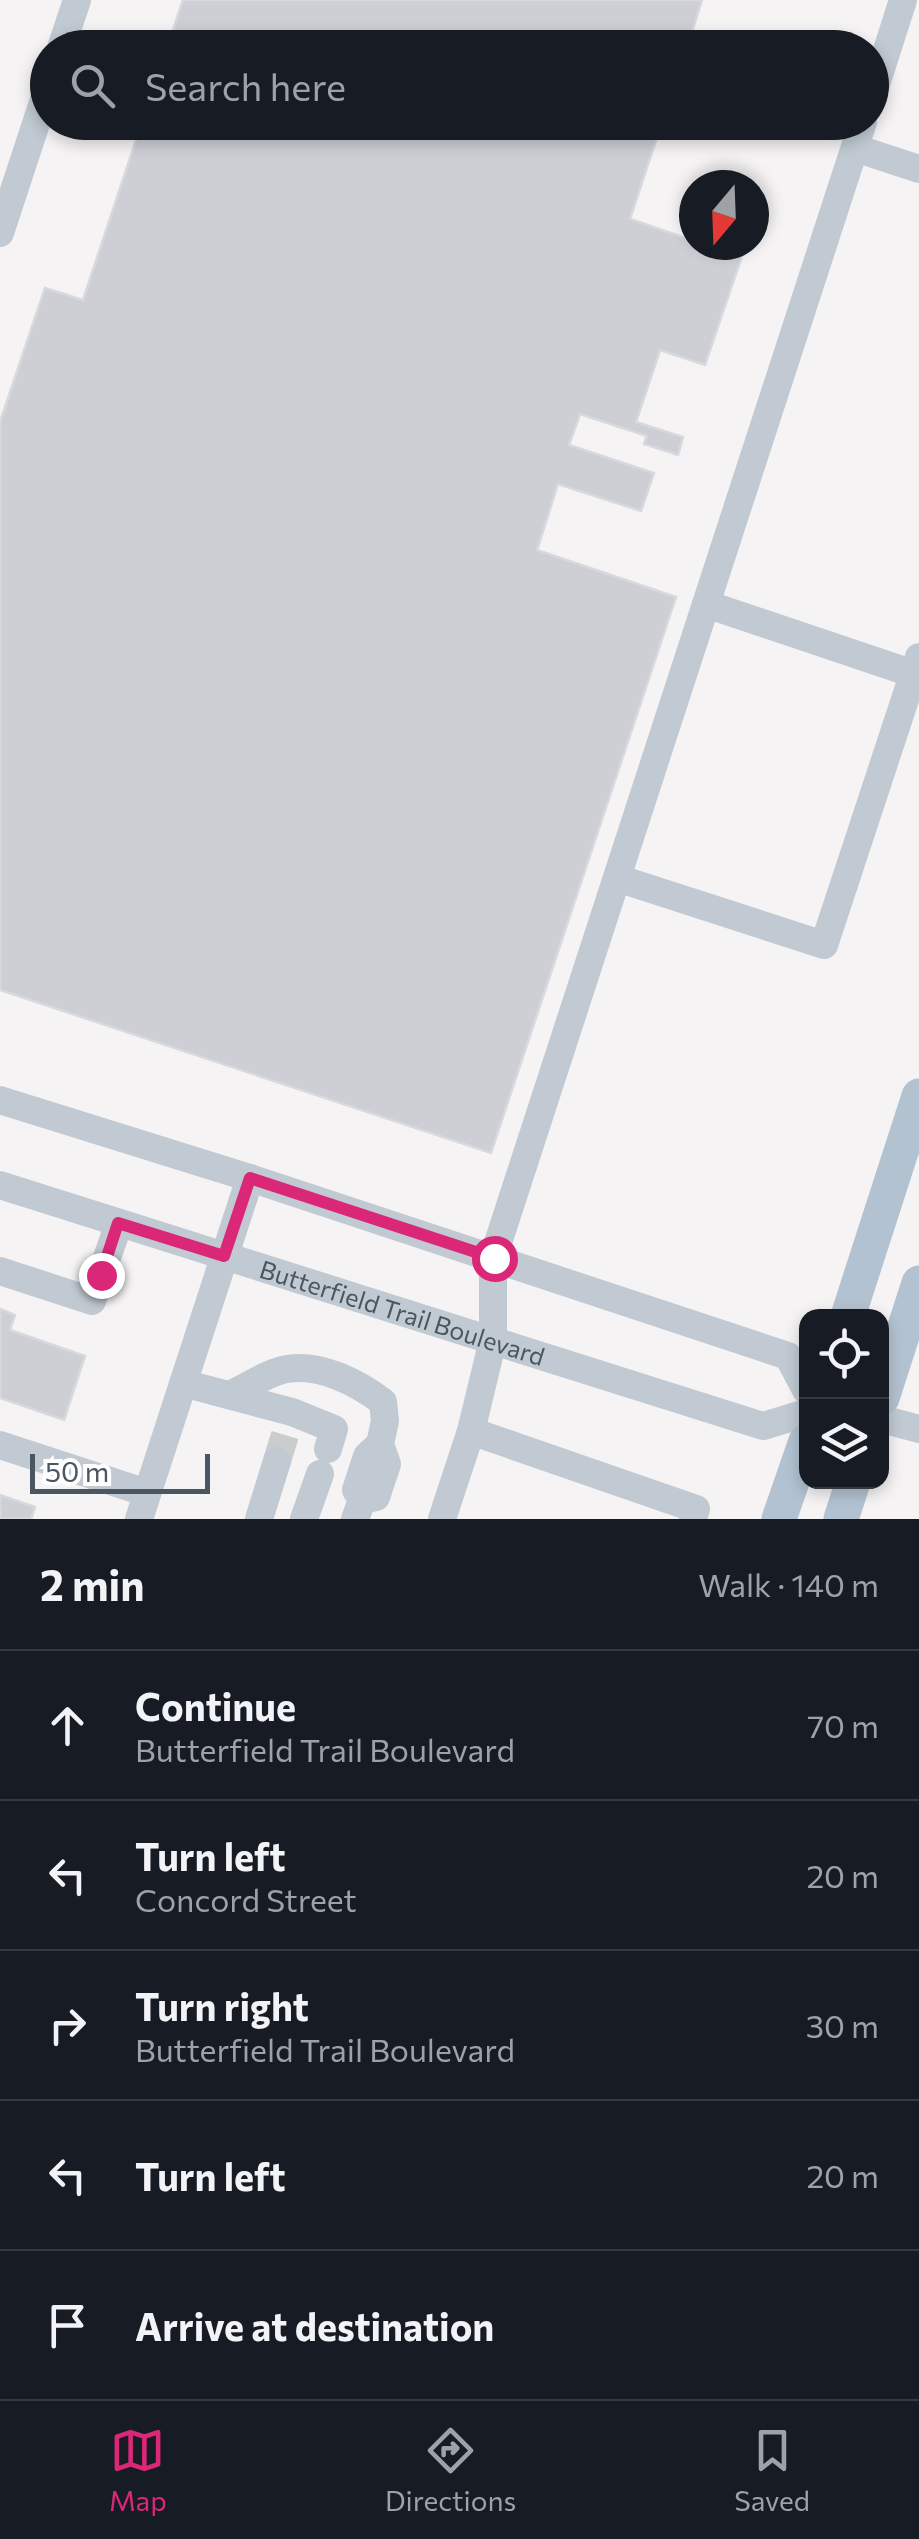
<!DOCTYPE html>
<html lang="en">
<head>
<meta charset="utf-8">
<style>
  :root { --surface:#171b24; --page:#242831; --text:#f1f3f6; --muted:#9ea1a6; --line:#363941; --accent:#db2777 }
  body { margin:0; font-family:Commissioner,sans-serif; background:var(--page); color:var(--text) }
  .controls { position:absolute; right:30px; bottom:30px; display:grid; overflow:hidden; border-radius:20px; box-shadow:0 5px 15px #0003 }
  .controls button { width:90px; height:90px; display:grid; place-items:center; padding:0; border:0; border-bottom:2px solid var(--line); background:var(--surface); color:var(--text); font:50px sans-serif }
  .compass { position:absolute; left:679px; top:170px; width:90px; height:90px; border-radius:50%; background:var(--surface); box-shadow:0 5px 15px #0003; rotate:199deg }
  .scale { position:absolute; left:30px; bottom:25px; width:180px; box-sizing:border-box; padding-left:10px; border:5px solid #4a5661; border-top:0; font-size:28px; line-height:35px; white-space:nowrap; color:#4a5661; -webkit-text-stroke:8px #fff; paint-order:stroke }
  .stop { position:absolute; width:30px; height:30px; margin:-22px; border:8px solid #db2777; border-radius:50%; background:#fff }
  .stop.end { background:#db2777; border-color:#fff; box-shadow:0 2px 10px #0008 }
  .list { margin:0; padding:0; list-style:none }
  h2 { display:flex; justify-content:space-between; align-items:center; height:130px; margin:0; padding:0 40px; font-size:42px }
  h2 small { font-size:32px; font-weight:400; color:var(--muted) }
  .list li { display:grid; grid-template-columns:65px 1fr auto; gap:30px; align-items:center; box-sizing:border-box; height:150px; padding:0 40px; border-top:2px solid var(--line) }
  .list b { display:block; font-size:38px; white-space:nowrap }
  .list p { margin:0; font-size:32px; white-space:nowrap; color:var(--muted) }
  .list em { font-size:32px; font-style:normal; color:var(--muted) }
  .icon { flex:none; width:55px; height:55px; fill:none; stroke:currentColor; stroke-width:2; stroke-linecap:round; stroke-linejoin:round }
  .map { position:relative; flex:none; width:919px; height:1519px; overflow:hidden }
  .search { position:absolute; background:var(--surface); box-shadow:0 5px 15px #0003; left:30px; right:30px; top:30px; height:110px; display:flex; align-items:center; gap:25px; box-sizing:border-box; padding:0 35px; border-radius:55px; color:var(--muted); font-size:38px }
  .sheet { height:880px; background:var(--surface) }
  nav { display:flex; justify-content:space-around; align-items:center; box-sizing:border-box; height:140px; border-top:2px solid var(--line); background:var(--surface); font-size:28px; color:var(--muted) }
  nav a { display:grid; justify-items:center; gap:5px }
  nav .on { color:var(--accent) }
  .map>svg:first-child { display:block }
  .building { fill:#cdcfd5; stroke:#d7d9de; stroke-width:2.5 }
  .lines { fill:none; stroke-linecap:round; stroke-linejoin:round }
  .minor-tunnel { stroke:#caccce; stroke-width:28; stroke-dasharray:28 14; stroke-linecap:butt }
  .minor { stroke:#c1cad2; stroke-width:28 }
  .major { stroke:#b3c2d1; stroke-width:35 }
  .route { stroke:#db2777; stroke-width:12 }
  .labels { text-anchor:middle; dominant-baseline:central; stroke-width:8; stroke-linejoin:round; paint-order:stroke }
  .street-label { font-size:25px; fill:#4a5661; stroke:#fff }
</style>
</head>
<body>
<div class="map">
<svg width="919" height="1519" viewBox="0 0 919 1519">
  <rect width="100%" height="100%" fill="#f5f3f3"/>
  <g class="building">
    <polygon points="183,0 702,0 687,48 167,48"/>
    <polygon points="142,122 662,122 630,219 694,241 694,245 707,245 742,256 705,365 660,350 636,422 683,437 678,455 644,444 647,436 580,414 569,445 654,473 641,511 558,484 537,550 676,597 491,1153 0,990 0,422 45,288 83,300"/>
    <polygon points="0,1309 15,1315 10,1330 85,1356 64,1420 0,1398"/>
    <polygon points="0,1495 35,1507 31,1519 0,1519"/>
  </g>
  <g class="lines">
    <polyline class="minor-tunnel" points="277,1461 285,1435"/>
    <g class="minor">
      <polyline points="61,48 77,0"/>
      <polyline points="872,97 903,0"/>
      <polyline points="855,148 919,169"/>
      <polyline points="0,233 48,87"/>
      <polyline points="706,604 914,674"/>
      <polyline points="617,878 824,945 919,657"/>
      <polyline points="0,1100 250,1178 788,1356 806,1390"/>
      <path id="s1" d="M0,1185L763,1426L806,1413"/>
      <polyline points="0,1271 92,1301 119,1223"/>
      <polyline points="183,1383 292,1412 334,1429 328,1449"/>
      <path d="M229,1395C248,1387 268,1372 287,1369C320,1363 358,1383 383,1402L385,1421L380,1444L387,1464L376,1497L362,1500"/>
      <polyline points="882,1419 919,1429"/>
      <polyline points="471,1431 696,1509 693,1519"/>
      <polyline points="0,1445 147,1493"/>
      <polyline points="139,1519 250,1178"/>
      <polyline points="259,1519 277,1461"/>
      <polyline points="304,1519 320,1474"/>
      <polyline points="355,1519 362,1500 356,1490 367,1456 380,1444"/>
      <polyline points="442,1519 471,1431 493,1340 493,1258 863,122"/>
    </g>
    <g class="major">
      <polyline points="848,1316 919,1096"/>
      <polyline points="882,1398 919,1283"/>
      <polyline points="779,1519 806,1441"/>
      <polyline points="841,1519 853,1482"/>
    </g>
  </g>
  <g class="lines">
    <polyline class="route" points="101,1275 118,1223 224,1256 250,1178 494,1258"/>
  </g>
  <g class="labels">
    <g class="street-label">
      <text stroke="none"><textPath href="#s1" startOffset="422">Butterfield Trail Boulevard</textPath></text>
    </g>
  </g>
</svg>
<div class="controls">
<button><svg class="icon" aria-label="locate" viewBox="0 0 24 24"><circle cx="12" cy="12" r="6"/><path d="M12 2v4M12 18v4M2 12h4M18 12h4"/></svg></button>
<button><svg class="icon" aria-label="layers" viewBox="0 0 24 24"><path d="M12 4l9 5-9 5-9-5zM3 14l9 5 9-5"/></svg></button>
</div>
<svg class="compass" viewBox="-18 -18 36 36"><path d="M0-13l5 13h-10z" fill="#e53935"/><path d="M0 13l5-13h-10z" fill="#9ea1a6"/></svg>
<div class="scale">50 m</div>
<div class="stop" style="left:494px;top:1258px"></div>
<div class="stop end" style="left:101px;top:1275px"></div>
<div class="search"><svg class="icon" aria-label="search" viewBox="0 0 24 24"><circle cx="10" cy="10" r="6"/><path d="M15 15l6 6"/></svg>Search here</div>
</div>
<section class="sheet">
<h2>2 min<small>Walk · 140 m</small></h2>
<ul class="list">
<li><svg class="icon" aria-label="ahead" viewBox="0 0 24 24"><path d="M12 20V5M6 11l6-6 6 6"/></svg><div><b>Continue</b><p>Butterfield Trail Boulevard</p></div><em>70 m</em></li>
<li><svg class="icon" aria-label="left" viewBox="0 0 24 24"><path d="M17 20v-9H6M10 6l-5 5 5 5"/></svg><div><b>Turn left</b><p>Concord Street</p></div><em>20 m</em></li>
<li><svg class="icon" aria-label="right" viewBox="0 0 24 24"><path d="M7 20v-9h11M14 6l5 5-5 5"/></svg><div><b>Turn right</b><p>Butterfield Trail Boulevard</p></div><em>30 m</em></li>
<li><svg class="icon" aria-label="left" viewBox="0 0 24 24"><path d="M17 20v-9H6M10 6l-5 5 5 5"/></svg><div><b>Turn left</b></div><em>20 m</em></li>
<li><svg class="icon" aria-label="arrive" viewBox="0 0 24 24"><path d="M6 21V4h12l-3 4 3 4H6"/></svg><div><b>Arrive at destination</b></div></li>
</ul>
</section>
<nav>
<a class="on"><svg class="icon" aria-label="map" viewBox="0 0 24 24"><path d="M3 6l6-2 6 2 6-2v14l-6 2-6-2-6 2zM9 4v14M15 6v14"/></svg>Map</a>
<a><svg class="icon" aria-label="directions" viewBox="0 0 24 24"><path d="M12 3l9 9-9 9-9-9zM9 14v-3h6M13 9l2 2-2 2"/></svg>Directions</a>
<a><svg class="icon" aria-label="saved" viewBox="0 0 24 24"><path d="M7 4h10v16l-5-4-5 4z"/></svg>Saved</a>
</nav>
</body>
</html>
